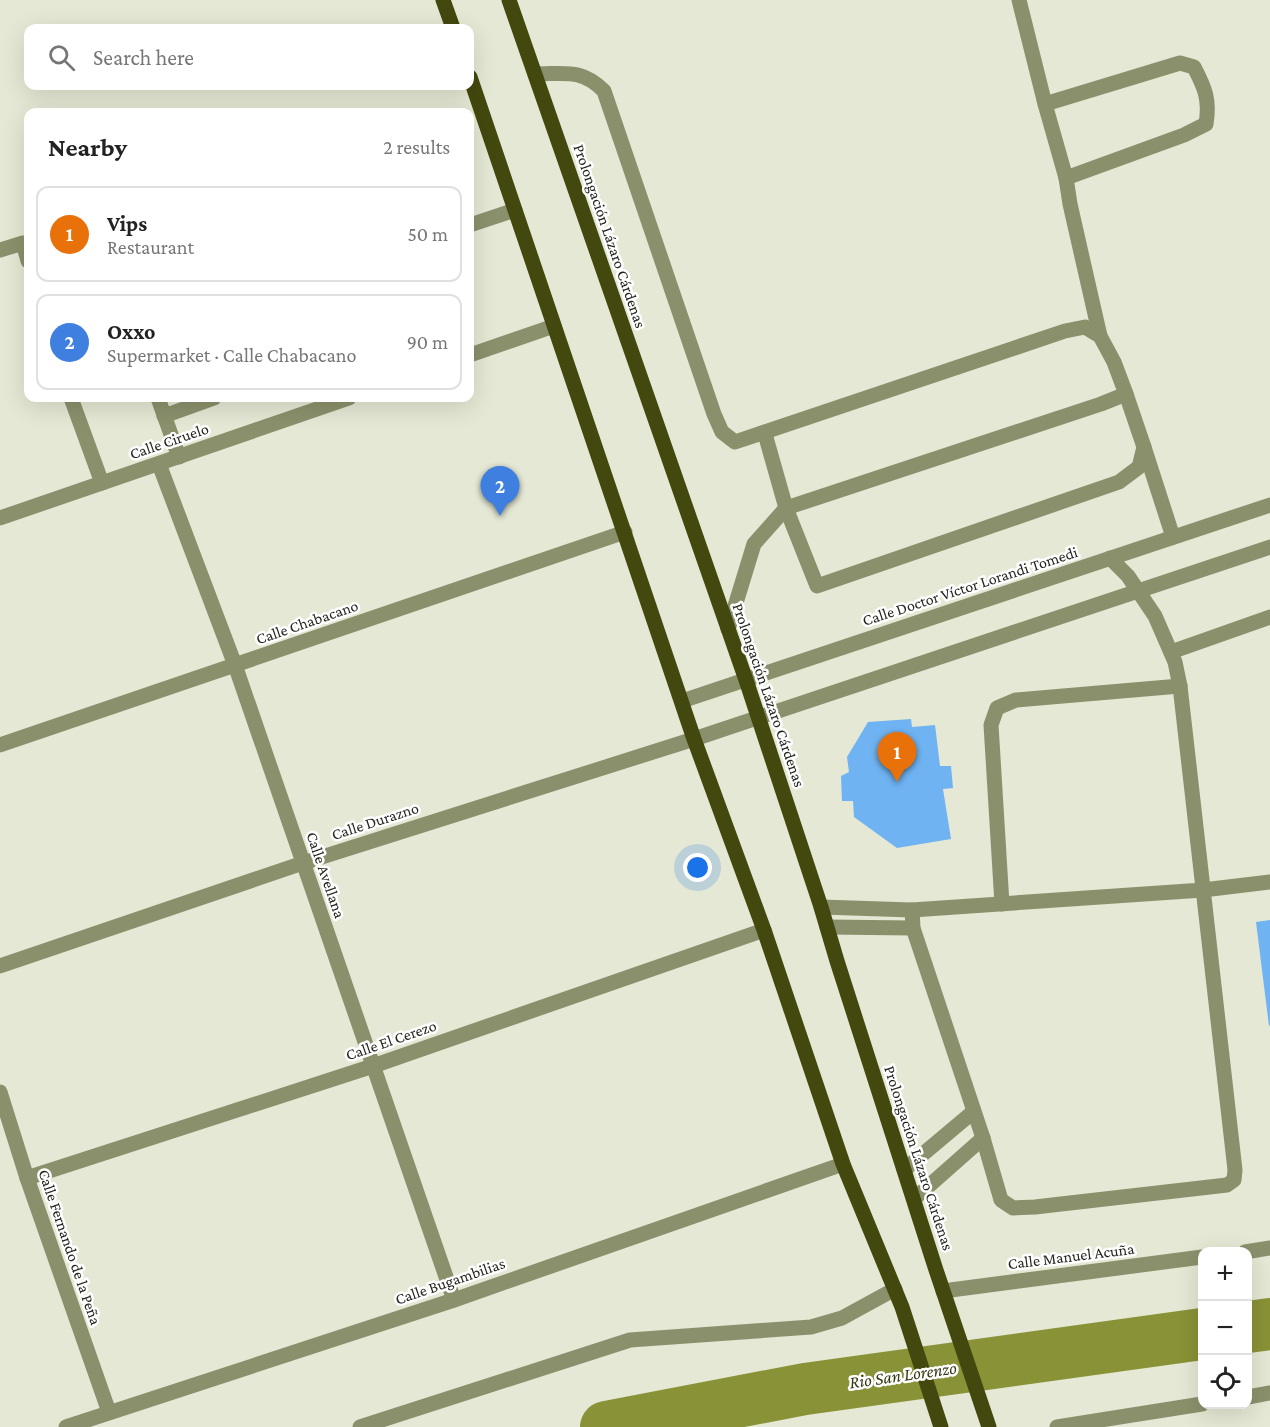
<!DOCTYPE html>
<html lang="en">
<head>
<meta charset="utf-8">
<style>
  :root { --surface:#fff; --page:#f6f6f6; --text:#222; --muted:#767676; --line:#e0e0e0; --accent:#2563eb }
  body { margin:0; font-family:"Crimson Pro",serif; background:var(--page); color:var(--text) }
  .controls { position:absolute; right:18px; bottom:18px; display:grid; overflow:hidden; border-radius:12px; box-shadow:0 6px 24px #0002 }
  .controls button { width:54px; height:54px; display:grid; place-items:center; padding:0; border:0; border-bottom:2px solid var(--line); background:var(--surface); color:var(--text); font:30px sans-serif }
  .you { position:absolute; left:698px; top:868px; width:21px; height:21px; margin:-15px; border:4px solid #fff; border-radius:50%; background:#1a73e8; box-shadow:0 0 0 9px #1a73e833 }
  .badge { display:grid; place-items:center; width:39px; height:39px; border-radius:50%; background:var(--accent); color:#fff; font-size:20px; font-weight:700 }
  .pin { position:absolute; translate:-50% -50px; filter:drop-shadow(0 2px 3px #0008) }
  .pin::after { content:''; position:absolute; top:32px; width:21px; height:18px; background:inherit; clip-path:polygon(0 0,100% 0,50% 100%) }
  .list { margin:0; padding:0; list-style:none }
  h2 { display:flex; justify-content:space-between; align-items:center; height:78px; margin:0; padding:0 24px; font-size:26px }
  h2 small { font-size:20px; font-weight:400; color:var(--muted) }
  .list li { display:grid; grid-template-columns:39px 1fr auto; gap:18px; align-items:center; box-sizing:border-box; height:96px; margin:0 12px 12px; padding:0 12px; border:2px solid var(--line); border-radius:12px }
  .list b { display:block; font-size:22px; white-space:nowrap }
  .list p { margin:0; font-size:20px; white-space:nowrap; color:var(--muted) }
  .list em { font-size:20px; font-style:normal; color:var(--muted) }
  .icon { flex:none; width:33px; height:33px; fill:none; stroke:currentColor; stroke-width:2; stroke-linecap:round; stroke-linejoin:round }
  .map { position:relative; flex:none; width:1270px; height:1427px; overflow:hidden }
  .search { position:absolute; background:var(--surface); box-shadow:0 6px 24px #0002; left:24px; top:24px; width:450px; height:66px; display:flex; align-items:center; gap:15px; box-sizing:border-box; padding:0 21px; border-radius:12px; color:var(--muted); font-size:22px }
  .panel { position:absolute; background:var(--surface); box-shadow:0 6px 24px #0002; left:24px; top:108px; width:450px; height:294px; border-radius:12px }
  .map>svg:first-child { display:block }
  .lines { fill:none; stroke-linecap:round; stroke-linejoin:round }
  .river { stroke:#899236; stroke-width:52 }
  .building { fill:#6fb3f2 }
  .minor { stroke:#8b906c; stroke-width:15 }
  .major { stroke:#43480e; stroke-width:15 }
  .labels { text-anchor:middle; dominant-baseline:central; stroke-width:5; stroke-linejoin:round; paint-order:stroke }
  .street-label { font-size:16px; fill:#24251e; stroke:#fff }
  .water-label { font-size:18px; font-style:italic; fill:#353912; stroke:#fff }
</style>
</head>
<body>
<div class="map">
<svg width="1270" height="1427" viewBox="0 0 1270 1427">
  <rect width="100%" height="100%" fill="#e5e8d4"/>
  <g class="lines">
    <g class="river">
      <polyline points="1248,1327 1270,1324"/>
      <polyline points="606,1427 805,1389 1202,1334"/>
    </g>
  </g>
  <g class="building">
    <polygon points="911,719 912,727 935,725 940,766 951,766 953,788 943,789 951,839 897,848 854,817 853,801 842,801 841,776 849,772 847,757 868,722"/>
    <polygon points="1270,920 1270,1025 1269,1026 1256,922"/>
  </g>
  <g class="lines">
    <g class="minor">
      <polyline points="1019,0 1045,104 1066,178 1070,204 1100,336"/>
      <path d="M535,74C564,74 582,68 604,91L714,414L722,432L735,442L1065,331L1085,327L1100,336L1114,362L1126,394L1101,404L786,508L754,544L728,629"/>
      <path d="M1045,104L1180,63L1194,67C1205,88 1210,100 1206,124L1184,135L1066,178"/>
      <polyline points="470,225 515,210"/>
      <polyline points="0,250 23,243 28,261"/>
      <polyline points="470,355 554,326"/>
      <polyline points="71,398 102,483"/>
      <polyline points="158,398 179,457"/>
      <polyline points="164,416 214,398"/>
      <polyline points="765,434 786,508 817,586 1119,482 1139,467 1144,447 1126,394"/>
      <polyline points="1144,447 1173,537"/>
      <polyline points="159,464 235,665 454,1300"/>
      <polyline points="0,518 349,398"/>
      <polyline points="1110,558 1128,576 1155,616 1175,662 1180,686 1235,1170 1234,1180 1227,1185 1035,1207 1013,1208 1001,1200 983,1138 913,928 912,910 1203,890 1270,882"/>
      <polyline points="1171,652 1270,617"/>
      <polyline points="682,701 1270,505"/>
      <polyline points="0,745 625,532"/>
      <polyline points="1002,904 991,725 997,708 1016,700 1180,686"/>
      <polyline points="821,907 912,910"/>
      <polyline points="827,927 913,928"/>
      <polyline points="0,966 303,863 694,739 1270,547"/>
      <polyline points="0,1092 27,1178 109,1412"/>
      <polyline points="904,1170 973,1112"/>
      <polyline points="27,1178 373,1066 764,930"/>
      <polyline points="914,1199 983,1138"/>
      <polyline points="1245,1252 1270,1248"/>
      <polyline points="943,1291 1202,1257"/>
      <polyline points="1248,1397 1270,1393"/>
      <polyline points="66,1427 454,1300 843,1164"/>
      <polyline points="360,1427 630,1340 811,1327 842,1318 895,1289"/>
      <polyline points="1057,1427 1202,1404"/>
    </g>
    <g class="major">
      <polyline points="443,0 453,28"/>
      <polyline points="509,0 746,680 821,907 837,961 936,1270 989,1427"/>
      <polyline points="470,77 694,739 764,930 843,1164 902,1307 941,1427"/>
    </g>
  </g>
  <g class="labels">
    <g class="street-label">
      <text transform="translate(610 236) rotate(71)">Prolongación Lázaro Cárdenas</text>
      <text transform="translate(169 441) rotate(-19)">Calle Ciruelo</text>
      <text transform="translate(970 586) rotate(-18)">Calle Doctor Víctor Lorandi Tomedi</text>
      <text transform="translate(307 622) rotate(-19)">Calle Chabacano</text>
      <text transform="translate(769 695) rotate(71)">Prolongación Lázaro Cárdenas</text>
      <text transform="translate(375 821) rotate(-18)">Calle Durazno</text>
      <text transform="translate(326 875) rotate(71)">Calle Avellana</text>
      <text transform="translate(391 1040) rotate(-19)">Calle El Cerezo</text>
      <text transform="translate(919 1158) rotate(72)">Prolongación Lázaro Cárdenas</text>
      <text transform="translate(70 1247) rotate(71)">Calle Fernando de la Peña</text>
      <text transform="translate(1071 1256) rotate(-7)">Calle Manuel Acuña</text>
      <text transform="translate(450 1281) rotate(-19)">Calle Bugambilias</text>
    </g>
    <g class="water-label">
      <text transform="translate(903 1375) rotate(-8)">Rio San Lorenzo</text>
    </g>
  </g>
</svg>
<div class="controls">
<button>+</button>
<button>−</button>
<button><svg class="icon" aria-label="locate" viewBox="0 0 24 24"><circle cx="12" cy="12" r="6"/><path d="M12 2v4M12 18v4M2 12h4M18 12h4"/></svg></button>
</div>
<div class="you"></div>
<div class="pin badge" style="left:897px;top:782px;background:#e8710a">1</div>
<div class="pin badge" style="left:500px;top:516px;background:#3f7fe0">2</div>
<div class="search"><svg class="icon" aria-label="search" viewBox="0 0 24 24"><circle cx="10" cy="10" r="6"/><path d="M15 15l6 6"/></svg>Search here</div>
<section class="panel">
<h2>Nearby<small>2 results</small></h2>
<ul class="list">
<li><span class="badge" style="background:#e8710a">1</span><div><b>Vips</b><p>Restaurant</p></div><em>50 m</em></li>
<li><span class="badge" style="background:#3f7fe0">2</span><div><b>Oxxo</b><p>Supermarket · Calle Chabacano</p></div><em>90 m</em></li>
</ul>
</section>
</div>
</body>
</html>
